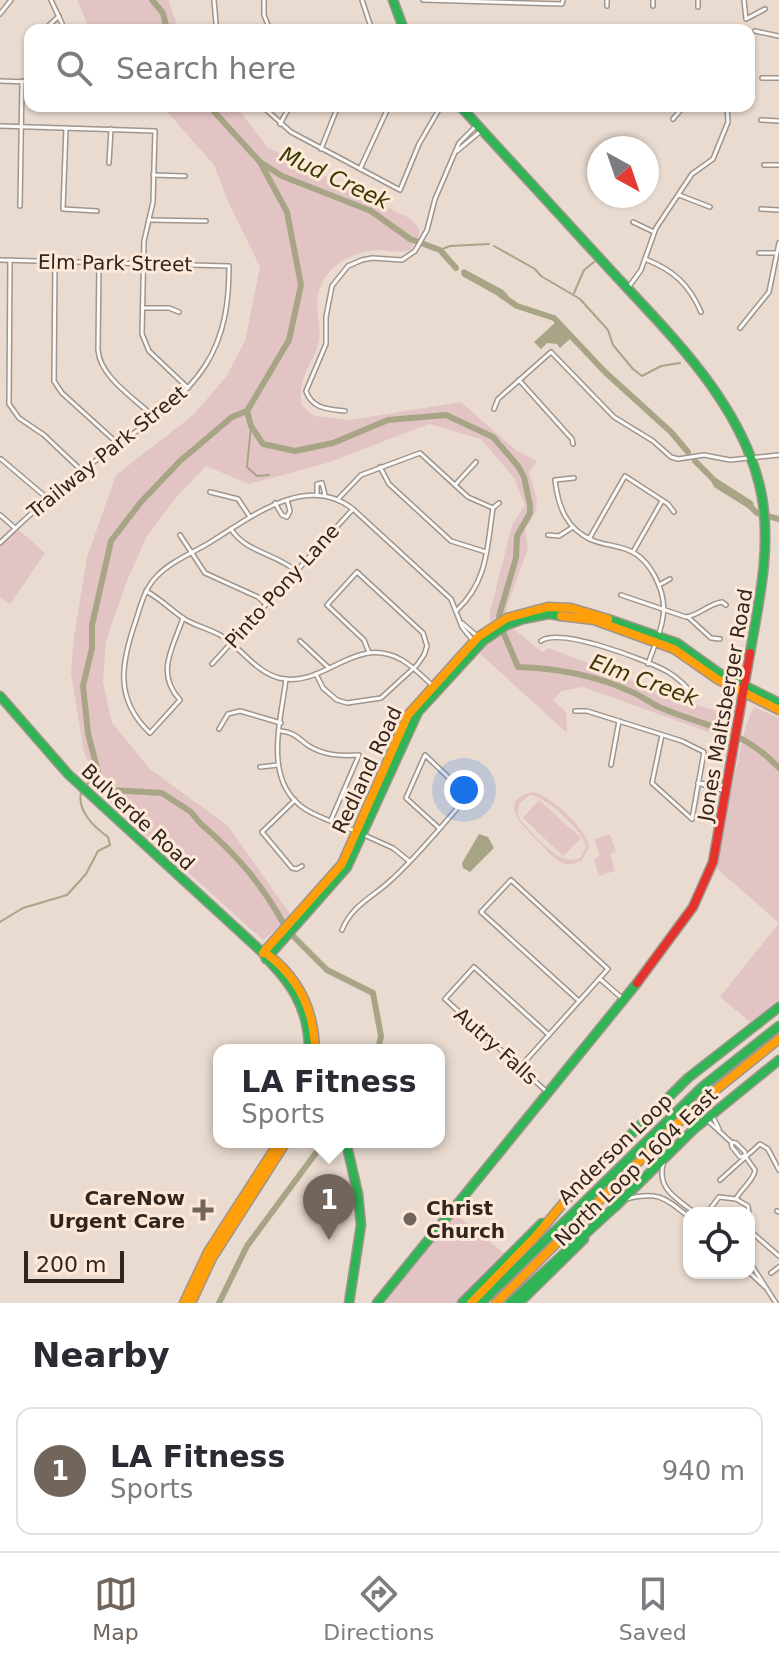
<!DOCTYPE html>
<html lang="en">
<head>
<meta charset="utf-8">
<style>
  :root { --surface:#fff; --page:#f2f2f3; --text:#2b2b33; --muted:#7c7c81; --line:#e1e1e2; --accent:#71655c }
  body { margin:0; font-family:"DejaVu Sans",sans-serif; background:var(--page); color:var(--text) }
  .controls { position:absolute; right:24px; bottom:24px; display:grid; overflow:hidden; border-radius:16px; box-shadow:0 2px 6px #0004 }
  .controls button { width:72px; height:72px; display:grid; place-items:center; padding:0; border:0; border-bottom:2px solid var(--line); background:var(--surface); color:var(--text); font:40px sans-serif }
  .compass { position:absolute; left:587px; top:136px; width:72px; height:72px; border-radius:50%; background:var(--surface); box-shadow:0 2px 6px #0004; rotate:140deg }
  .scale { position:absolute; left:24px; bottom:20px; width:100px; box-sizing:border-box; padding-left:8px; border:4px solid #30261e; border-top:0; font-size:22px; line-height:28px; white-space:nowrap; color:#30261e; -webkit-text-stroke:6px #fee8d8; paint-order:stroke }
  .you { position:absolute; left:464px; top:790px; width:28px; height:28px; margin:-20px; border:6px solid #fff; border-radius:50%; background:#1a73e8; box-shadow:0 0 0 12px #1a73e833 }
  .badge { display:grid; place-items:center; width:52px; height:52px; border-radius:50%; background:var(--accent); color:#fff; font-size:26px; font-weight:700 }
  .pin { position:absolute; translate:-50% -66px; filter:drop-shadow(0 2px 4px #0008) }
  .pin::after { content:''; position:absolute; top:42px; width:28px; height:24px; background:inherit; clip-path:polygon(0 0,100% 0,50% 100%) }
  .popup { position:absolute; left:213px; top:1044px; width:232px; height:104px; box-sizing:border-box; display:grid; place-content:center; border-radius:16px; background:var(--surface); filter:drop-shadow(0 2px 6px #0005); font-size:26px; white-space:nowrap; color:var(--muted) }
  .popup b { font-size:30px; color:var(--text) }
  .popup::after { content:''; position:absolute; left:50%; top:100%; margin-left:-16px; border:16px solid transparent; border-top-color:var(--surface) }
  .list { margin:0; padding:0; list-style:none }
  h2 { display:flex; justify-content:space-between; align-items:center; height:104px; margin:0; padding:0 32px; font-size:34px }
  h2 small { font-size:26px; font-weight:400; color:var(--muted) }
  .list li { display:grid; grid-template-columns:52px 1fr auto; gap:24px; align-items:center; box-sizing:border-box; height:128px; margin:0 16px 16px; padding:0 16px; border:2px solid var(--line); border-radius:16px }
  .list b { display:block; font-size:30px; white-space:nowrap }
  .list p { margin:0; font-size:26px; white-space:nowrap; color:var(--muted) }
  .list em { font-size:26px; font-style:normal; color:var(--muted) }
  .icon { flex:none; width:44px; height:44px; fill:none; stroke:currentColor; stroke-width:2; stroke-linecap:round; stroke-linejoin:round }
  .map { position:relative; flex:none; width:779px; height:1303px; overflow:hidden }
  .search { position:absolute; background:var(--surface); box-shadow:0 2px 6px #0004; left:24px; right:24px; top:24px; height:88px; display:flex; align-items:center; gap:20px; box-sizing:border-box; padding:0 28px; border-radius:16px; color:var(--muted); font-size:30px }
  .sheet { height:248px; background:var(--surface) }
  nav { display:flex; justify-content:space-around; align-items:center; box-sizing:border-box; height:112px; border-top:2px solid var(--line); background:var(--surface); font-size:22px; color:var(--muted) }
  nav a { display:grid; justify-items:center; gap:4px }
  nav .on { color:var(--accent) }
  .map>svg:first-child { display:block }
  .green { fill:#e2c4c4; fill-rule:evenodd }
  .water { fill:#a8a586 }
  .lines { fill:none; stroke-linecap:round; stroke-linejoin:round }
  .stream { stroke:#a8a586; stroke-width:2 }
  .river { stroke:#a8a586; stroke-width:6 }
  .street-casing { stroke:#a0958c; stroke-width:6 }
  .fast-casing { stroke:#a0958c; stroke-width:11 }
  .slow-casing { stroke:#a0958c; stroke-width:11 }
  .jam-casing { stroke:#a0958c; stroke-width:11 }
  .street { stroke:#fcfaf8; stroke-width:3 }
  .fast { stroke:#30b455; stroke-width:8 }
  .slow { stroke:#ff9f0a; stroke-width:8 }
  .jam { stroke:#e5322d; stroke-width:8 }
  .poi-dot { fill:#71655c; stroke:#fee8d8; stroke-width:3 }
  .labels { text-anchor:middle; dominant-baseline:central; stroke-width:6; stroke-linejoin:round; paint-order:stroke }
  .street-label { font-size:20px; fill:#30261e; stroke:#fee8d8 }
  .poi-label { font-size:20px; font-weight:bold; fill:#30261e; stroke:#fee8d8; text-anchor:end }
  .water-label { font-size:22px; font-style:italic; fill:#383a05; stroke:#fee8d8 }
</style>
</head>
<body>
<div class="map">
<svg width="779" height="1303" viewBox="0 0 779 1303">
  <rect width="100%" height="100%" fill="#eadbd0"/>
  <g class="green">
    <polygon points="77,0 168,0 179,30 90,30"/>
    <path d="M162,106H236L267,147L411,219L419,228V236L410,250C399,253 391,251 380,250C354,249 323,268 318,295C315,309 321,325 319,339C314,366 299,370 301,404L314,416L350,420L461,402L517,451L537,461L529,473C537,499 543,505 525,529L528,548L506,609L507,614L490,622V612L512,525L525,505L514,478L481,439L429,424L327,463L249,484L206,466L173,501L147,536L127,581L106,641L103,682L112,723L150,769L228,826L292,917L263,940L108,800L84,753L71,673L74,637L87,557L116,475L192,416L226,377L245,341L260,267L227,199L214,165Z"/>
    <polygon points="18,529 45,553 10,604 0,597 0,546"/>
    <polygon points="511,627 542,652 549,648 696,705 731,715 728,739 583,687 561,691 553,700 566,712 567,733 477,651 491,639"/>
    <polygon points="754,707 779,718 779,1000 750,1022 720,997 779,923 714,866 746,725"/>
    <path d="M533,792C549,794 588,830 589,847L582,860C576,863 570,866 563,863C554,860 546,849 539,842C525,829 494,800 533,792ZM530,795C546,796 584,832 586,847L580,858C559,868 535,835 521,821L518,814L519,804Z"/>
    <polygon points="539,800 581,838 563,856 523,818"/>
    <polygon points="610,834 616,852 610,854 615,871 599,876 594,859 600,856 594,839"/>
    <polygon points="454,1213 505,1254 456,1303 384,1303"/>
  </g>
  <g class="water">
    <polygon points="464,269 503,290 508,295 507,301 462,276 461,271"/>
    <polygon points="556,322 571,338 560,348 557,344 547,343 541,349 534,342"/>
    <polygon points="716,478 752,501 754,504 751,510 714,487 711,481"/>
    <polygon points="479,834 488,837 494,848 470,872 463,868 462,863"/>
  </g>
  <g class="lines">
    <g class="stream">
      <polyline points="494,246 535,269 541,276 580,299 608,330 613,345 633,369 642,376 661,366 680,363"/>
      <polyline points="440,250 450,246 489,244"/>
      <polyline points="574,293 584,270 594,262"/>
      <polyline points="251,426 247,467 257,476 269,475"/>
      <polyline points="86,786 97,770"/>
      <path d="M0,922L23,908L67,895L86,874L98,851L110,845L108,837C94,827 77,811 81,792"/>
    </g>
    <g class="river">
      <polyline points="152,0 163,13 167,30"/>
      <polyline points="209,106 260,162 282,176 371,211 410,239 440,250 456,268"/>
      <polyline points="260,162 287,212 301,285 289,340 247,411 251,426 263,444 295,451 333,443 388,420 446,415 493,437 518,466 524,477 530,505 530,513 517,536 516,558 499,616"/>
      <polyline points="501,295 517,306 554,318 605,372 671,432 688,452"/>
      <polyline points="695,461 718,484"/>
      <polyline points="747,503 757,513 779,519"/>
      <path d="M504,634L518,667C556,668 597,676 632,692C642,696 650,703 659,707C707,728 740,727 779,768"/>
      <polyline points="199,822 191,812 162,793 111,790 100,780 88,733 83,686 92,648 92,625 111,541 141,502 180,461 232,417 247,411"/>
      <path d="M201,824C237,855 262,884 285,926"/>
      <polyline points="292,935 327,970 373,993 381,1036 378,1050"/>
      <polyline points="219,1303 247,1246 324,1142"/>
    </g>
    <defs>
      <g id="street">
        <polyline points="51,0 65,30"/>
        <polyline points="214,0 216,23"/>
        <polyline points="264,0 264,15 270,30"/>
        <polyline points="362,0 372,30"/>
        <polyline points="423,0 562,4 563,0"/>
        <polyline points="744,0 746,19 765,9"/>
        <polyline points="607,6 607,0"/>
        <polyline points="653,6 653,0"/>
        <polyline points="698,7 698,0"/>
        <polyline points="0,14 11,0"/>
        <polyline points="44,30 59,16"/>
        <polyline points="553,30 588,30"/>
        <polyline points="755,31 779,36"/>
        <polyline points="762,78 779,78"/>
        <polyline points="0,81 30,82"/>
        <polyline points="262,106 291,132 400,190 419,144 441,106"/>
        <polyline points="673,119 684,106"/>
        <polyline points="761,120 779,121"/>
        <polyline points="280,124 290,106"/>
        <polyline points="0,126 155,131 153,202 144,241 142,334 149,351 188,388"/>
        <polyline points="66,128 63,209 97,211"/>
        <polyline points="321,149 338,106"/>
        <polyline points="457,151 482,130"/>
        <polyline points="109,163 111,129"/>
        <polyline points="764,165 779,165"/>
        <polyline points="360,169 389,106"/>
        <polyline points="153,175 185,176"/>
        <polyline points="679,195 710,207"/>
        <polyline points="20,206 22,81"/>
        <polyline points="761,209 779,210"/>
        <polyline points="149,220 206,221"/>
        <polyline points="633,222 654,232"/>
        <polyline points="759,253 776,253"/>
        <path d="M645,259C673,270 689,284 701,312"/>
        <path d="M0,260L229,266C229,301 225,335 205,366C178,408 123,439 83,470C54,492 27,517 0,543"/>
        <polyline points="10,260 9,404 19,418 44,435 82,471"/>
        <polyline points="55,261 54,381 62,393 116,442"/>
        <path d="M99,262L98,350C100,377 134,398 153,416"/>
        <polyline points="628,288 641,270 656,228 692,174 713,159 728,122 727,106"/>
        <polyline points="144,308 169,308 179,312"/>
        <polyline points="740,328 769,292 779,243"/>
        <polyline points="519,380 572,439 573,444"/>
        <polyline points="494,409 498,399 551,352 614,417 653,441 671,457 678,459 704,455 730,460 779,455"/>
        <path d="M345,411C328,409 312,409 306,391L326,344V317L332,286L348,266L362,260L372,258L402,260L415,251L427,230L435,199L459,143L477,125"/>
        <polyline points="1,459 47,498"/>
        <polyline points="380,467 389,484 451,541 486,552"/>
        <path d="M574,478L555,480C558,506 566,529 592,540C603,545 616,545 628,550C651,559 667,593 663,617C661,633 653,649 648,664"/>
        <polyline points="455,485 476,462"/>
        <polyline points="210,492 238,499 250,517"/>
        <polyline points="317,494 317,484 322,483 325,495"/>
        <polyline points="339,498 361,475 420,453 468,497 493,508"/>
        <polyline points="275,503 282,515 287,517 290,511 287,500"/>
        <polyline points="0,515 15,528"/>
        <path d="M231,529C245,552 277,554 296,571"/>
        <polyline points="180,535 205,573 258,597 266,604"/>
        <polyline points="548,535 559,536 573,527"/>
        <polyline points="589,539 625,476 668,504 674,512"/>
        <polyline points="633,552 662,501"/>
        <polyline points="659,585 670,579"/>
        <path d="M146,591C161,599 172,611 186,620C197,626 209,629 220,635C241,647 254,671 279,678C325,689 354,633 402,660C414,667 424,678 435,688"/>
        <path d="M621,595L686,617C700,615 708,604 722,602L726,605"/>
        <path d="M457,610C488,581 487,547 493,508L499,503"/>
        <polyline points="688,617 711,638 720,639"/>
        <path d="M183,618C173,648 155,673 180,700L150,733C114,699 121,663 136,620C141,604 145,588 157,576C170,562 192,553 209,543C250,518 306,472 353,509L451,599L462,627L475,643"/>
        <polyline points="462,623 477,636"/>
        <polyline points="300,641 329,668"/>
        <path d="M541,641C560,627 647,660 668,672C678,678 685,685 692,693"/>
        <polyline points="212,664 353,509"/>
        <polyline points="316,674 323,688 337,700 347,703 381,698 417,665 424,655 427,646 423,633 357,572 327,605 364,640 369,653"/>
        <path d="M286,679C281,721 262,781 305,809C321,819 340,824 357,832"/>
        <polyline points="575,711 587,711 682,741 704,752 692,819"/>
        <polyline points="219,729 228,714 240,711 281,723"/>
        <path d="M281,731C294,732 299,739 309,746C325,756 342,756 359,755L331,820"/>
        <polyline points="662,735 652,783 692,819"/>
        <polyline points="611,765 619,721"/>
        <polyline points="260,767 278,765"/>
        <polyline points="698,783 725,791"/>
        <polyline points="698,783 726,786"/>
        <polyline points="295,800 262,832 292,868 297,869 302,866"/>
        <polyline points="364,835 393,848 409,861"/>
        <path d="M342,930C352,905 373,897 390,881C419,855 443,824 468,796L425,755L406,798L439,828"/>
        <polyline points="600,979 623,999"/>
        <polyline points="520,1067 608,969 511,880 481,912 579,1001"/>
        <polyline points="547,1092 445,999 474,967 549,1035"/>
        <polyline points="712,1115 719,1129"/>
        <polyline points="706,1119 731,1142 732,1147 740,1157 745,1156 745,1152 736,1143 731,1142"/>
        <path d="M664,1161C655,1188 676,1198 695,1213"/>
        <polyline points="720,1180 760,1144 768,1149 779,1170"/>
        <path d="M626,1199C658,1191 664,1197 689,1217"/>
        <polyline points="736,1199 748,1206 749,1214"/>
        <polyline points="777,1211 779,1212"/>
        <path d="M707,1213L719,1197L736,1199C741,1189 754,1180 755,1170L745,1156"/>
        <polyline points="749,1230 779,1256"/>
        <polyline points="749,1261 776,1303"/>
        <polyline points="749,1272 765,1287"/>
        <polyline points="771,1273 779,1267"/>
      </g>
      <g id="fast">
        <polyline points="393,0 404,30"/>
        <path d="M460,106C508,158 556,210 604,263C665,330 745,403 762,497C771,550 759,601 750,653"/>
        <polyline points="608,619 677,643 719,673 779,703"/>
        <path d="M0,696L68,774L263,953C269,962 277,969 284,978C301,999 309,1023 309,1050"/>
        <polyline points="266,959 347,867 418,712 483,641 507,625 523,619 549,614 561,616"/>
        <polyline points="346,1142 358,1194 361,1225 349,1303"/>
        <polyline points="569,1196 688,1078 779,1007"/>
        <polyline points="616,1206 693,1130 779,1060"/>
        <polyline points="377,1303 637,983"/>
        <polyline points="462,1303 542,1223"/>
        <polyline points="481,1303 702,1087 779,1026"/>
        <polyline points="510,1303 618,1204"/>
        <polyline points="519,1303 584,1239"/>
      </g>
      <g id="slow">
        <polyline points="561,616 594,620 674,649 717,679 779,710"/>
        <polyline points="263,953 342,864 408,715 478,637 507,618 548,607 571,608 608,619"/>
        <path d="M267,954C299,978 314,1010 315,1050"/>
        <polyline points="184,1303 208,1252 279,1142"/>
        <polyline points="191,1303 212,1258 286,1142"/>
        <polyline points="471,1303 535,1237 571,1194"/>
        <polyline points="496,1303 692,1109 779,1039"/>
      </g>
      <polyline id="jam" points="637,983 693,907 713,862 750,653"/>
    </defs>
    <use href="#street" class="street-casing"/>
    <use href="#fast" class="fast-casing"/>
    <use href="#slow" class="slow-casing"/>
    <use href="#jam" class="jam-casing"/>
    <use href="#street" class="street"/>
    <use href="#fast" class="fast"/>
    <use href="#slow" class="slow"/>
    <use href="#jam" class="jam"/>
  </g>
  <g class="poi-dot">
    <path d="M199 1198h8v8h8v8h-8v8h-8v-8h-8v-8h8z"/>
    <circle cx="410" cy="1219" r="8"/>
  </g>
  <g class="labels">
    <g class="street-label">
      <text transform="translate(115 263) rotate(1)">Elm Park Street</text>
      <text transform="translate(107 452) rotate(-39)">Trailway Park Street</text>
      <text transform="translate(282 586) rotate(-48)">Pinto Pony Lane</text>
      <text transform="translate(725 705) rotate(-80)">Jones Maltsberger Road</text>
      <text transform="translate(367 770) rotate(-65)">Redland Road</text>
      <text transform="translate(138 817) rotate(43)">Bulverde Road</text>
      <text transform="translate(496 1046) rotate(42)">Autry Falls</text>
      <text transform="translate(615 1149) rotate(-44)">Anderson Loop</text>
      <text transform="translate(636 1167) rotate(-44)">North Loop 1604 East</text>
    </g>
    <g class="poi-label">
      <text x="185" y="1198">CareNow<tspan x="185" dy="23">Urgent Care</tspan></text>
      <text x="426" y="1208" text-anchor="start">Christ<tspan x="426" dy="23">Church</tspan></text>
    </g>
    <g class="water-label">
      <text transform="translate(335 178) rotate(25)">Mud Creek</text>
      <text transform="translate(644 680) rotate(20)">Elm Creek</text>
    </g>
  </g>
</svg>
<div class="controls">
<button><svg class="icon" aria-label="locate" viewBox="0 0 24 24"><circle cx="12" cy="12" r="6"/><path d="M12 2v4M12 18v4M2 12h4M18 12h4"/></svg></button>
</div>
<svg class="compass" viewBox="-18 -18 36 36"><path d="M0-13l5 13h-10z" fill="#e53935"/><path d="M0 13l5-13h-10z" fill="#7c7c81"/></svg>
<div class="scale">200 m</div>
<div class="you"></div>
<div class="pin badge" style="left:329px;top:1240px">1</div>
<div class="popup"><b>LA Fitness</b>Sports</div>
<div class="search"><svg class="icon" aria-label="search" viewBox="0 0 24 24"><circle cx="10" cy="10" r="6"/><path d="M15 15l6 6"/></svg>Search here</div>
</div>
<section class="sheet">
<h2>Nearby<small></small></h2>
<ul class="list">
<li><span class="badge">1</span><div><b>LA Fitness</b><p>Sports</p></div><em>940 m</em></li>
</ul>
</section>
<nav>
<a class="on"><svg class="icon" aria-label="map" viewBox="0 0 24 24"><path d="M3 6l6-2 6 2 6-2v14l-6 2-6-2-6 2zM9 4v14M15 6v14"/></svg>Map</a>
<a><svg class="icon" aria-label="directions" viewBox="0 0 24 24"><path d="M12 3l9 9-9 9-9-9zM9 14v-3h6M13 9l2 2-2 2"/></svg>Directions</a>
<a><svg class="icon" aria-label="saved" viewBox="0 0 24 24"><path d="M7 4h10v16l-5-4-5 4z"/></svg>Saved</a>
</nav>
</body>
</html>
